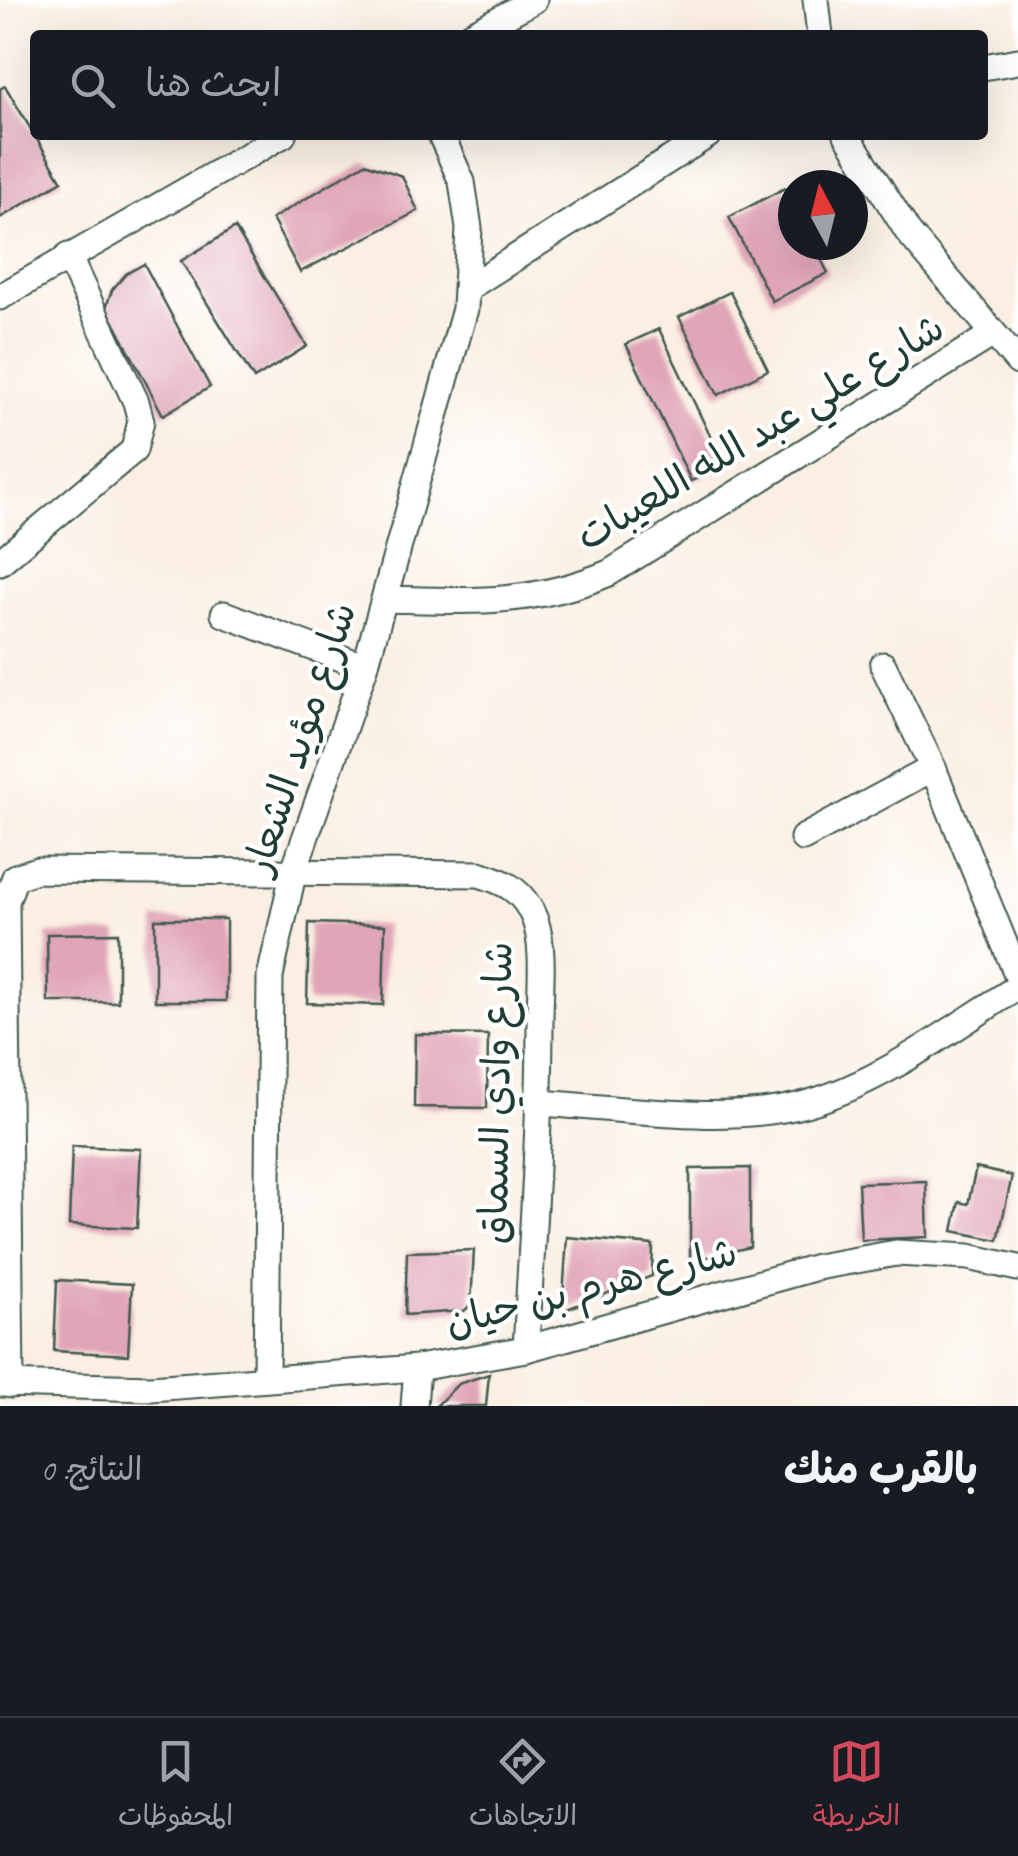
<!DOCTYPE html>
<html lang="ar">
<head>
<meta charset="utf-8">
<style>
  :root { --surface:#171b24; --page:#242831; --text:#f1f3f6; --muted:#9ea1a6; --line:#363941; --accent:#d1495b }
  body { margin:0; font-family:Caveat,"Playpen Sans Arabic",sans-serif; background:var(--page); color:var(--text); direction:rtl }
  .compass { position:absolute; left:778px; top:170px; width:90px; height:90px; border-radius:50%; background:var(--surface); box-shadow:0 10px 40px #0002; rotate:353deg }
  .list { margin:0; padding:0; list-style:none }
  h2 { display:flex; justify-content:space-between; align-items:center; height:130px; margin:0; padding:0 40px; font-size:42px }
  h2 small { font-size:32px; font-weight:400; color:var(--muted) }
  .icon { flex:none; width:55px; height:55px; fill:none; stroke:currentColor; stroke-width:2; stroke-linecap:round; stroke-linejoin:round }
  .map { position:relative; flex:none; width:1018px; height:1406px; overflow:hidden; direction:ltr }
  .search { position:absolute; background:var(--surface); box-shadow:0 10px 40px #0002; left:30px; right:30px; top:30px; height:110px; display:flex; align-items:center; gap:25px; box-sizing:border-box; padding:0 35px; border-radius:10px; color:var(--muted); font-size:38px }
  .sheet { height:310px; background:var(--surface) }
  nav { display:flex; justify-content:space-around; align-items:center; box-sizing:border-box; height:140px; border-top:2px solid var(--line); background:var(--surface); font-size:28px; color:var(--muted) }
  nav a { display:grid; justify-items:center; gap:5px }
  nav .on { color:var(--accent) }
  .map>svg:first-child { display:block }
  .building { fill:#e0a5b7 }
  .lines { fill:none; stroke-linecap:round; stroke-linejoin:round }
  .minor-casing { stroke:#40584e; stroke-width:29 }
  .minor { stroke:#fff; stroke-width:25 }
  .labels { text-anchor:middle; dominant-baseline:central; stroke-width:8; stroke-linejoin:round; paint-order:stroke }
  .street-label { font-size:40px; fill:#1f3d34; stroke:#fff }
</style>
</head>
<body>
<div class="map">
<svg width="1018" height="1406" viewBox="0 0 1018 1406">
  <rect width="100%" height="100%" fill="#fff"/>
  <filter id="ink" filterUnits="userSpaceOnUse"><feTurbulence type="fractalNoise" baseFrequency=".01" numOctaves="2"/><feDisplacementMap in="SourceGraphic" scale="20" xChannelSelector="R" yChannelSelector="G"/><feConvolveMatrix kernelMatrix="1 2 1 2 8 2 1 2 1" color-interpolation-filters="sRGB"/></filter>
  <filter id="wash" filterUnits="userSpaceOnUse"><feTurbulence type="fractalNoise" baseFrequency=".0048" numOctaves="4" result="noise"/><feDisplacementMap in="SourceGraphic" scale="40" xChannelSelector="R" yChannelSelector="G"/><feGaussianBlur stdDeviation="2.25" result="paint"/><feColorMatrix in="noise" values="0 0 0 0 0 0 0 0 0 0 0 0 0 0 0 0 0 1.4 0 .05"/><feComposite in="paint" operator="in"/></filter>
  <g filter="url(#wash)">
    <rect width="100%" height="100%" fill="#faefe2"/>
    <g id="blocks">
      <g class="building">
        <polygon points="5,86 62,181 0,218 0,89"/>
        <polygon points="365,163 402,176 418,211 300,272 272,219"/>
        <polygon points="785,188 793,204 793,245 814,245 828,273 772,301 729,217"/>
        <polygon points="235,228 307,346 254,379 181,261"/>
        <polygon points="144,264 210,387 163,415 106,307 112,290 126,274"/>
        <polygon points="730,292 768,370 718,395 679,317"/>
        <polygon points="659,329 724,465 691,481 626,344"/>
        <rect x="155" y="919" width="71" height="82"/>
        <polygon points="309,923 385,925 383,1005 307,1003"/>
        <polygon points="118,933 118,1002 48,1002 47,934"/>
        <polygon points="415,1034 488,1035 487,1108 414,1107"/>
        <polygon points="72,1146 141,1149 137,1228 69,1225"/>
        <polygon points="750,1168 750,1247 690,1261 690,1169"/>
        <polygon points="976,1168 1012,1176 998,1240 953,1231 959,1202 968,1204"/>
        <polygon points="926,1181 928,1237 861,1240 858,1183"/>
        <polygon points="567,1237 653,1245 652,1276 562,1311"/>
        <polygon points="474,1250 471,1305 464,1311 405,1315 407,1252"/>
        <polygon points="57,1280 132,1284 128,1355 54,1351"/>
        <polygon points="489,1374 486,1406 436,1406 458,1384"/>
      </g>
    </g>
  </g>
  <g filter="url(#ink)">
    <use href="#blocks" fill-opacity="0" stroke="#40584e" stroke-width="2.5"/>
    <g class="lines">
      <defs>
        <g id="minor">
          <polyline points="816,0 820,35"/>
          <polyline points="470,35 534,0"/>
          <polyline points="983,67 1018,61"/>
          <polyline points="847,135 908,232 1018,362"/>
          <polyline points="469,287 708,135"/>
          <polyline points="0,297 283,135"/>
          <polyline points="0,562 134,450 141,421 136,402 68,256"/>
          <path d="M385,599C469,601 530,606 609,573L993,334"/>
          <polyline points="224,614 365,667"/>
          <polyline points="883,665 933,768 1018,977"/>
          <polyline points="803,838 933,768"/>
          <path d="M540,1103C620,1108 731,1126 809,1103C884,1081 952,1028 1018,987"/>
          <polyline points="266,1379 270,977 294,870 365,667 465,309 469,228 462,182 441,135"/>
          <polyline points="0,1384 151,1388 417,1368 526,1349 817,1267 896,1253 969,1257 1018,1268"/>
          <path d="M11,1385L6,902L15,877L37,870L479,874C506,882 524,891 535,920C545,949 540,988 540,1019C540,1129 532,1239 526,1349"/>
          <polyline points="414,1406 417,1368"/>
        </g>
      </defs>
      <use href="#minor" class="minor-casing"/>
      <use href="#minor" class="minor"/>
    </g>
  </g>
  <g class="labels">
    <g class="street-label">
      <text transform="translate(760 432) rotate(-31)">شارع علي عبد الله اللعيبات</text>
      <text transform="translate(300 738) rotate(-72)">شارع مؤيد الشعار</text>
      <text transform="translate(496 1093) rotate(-89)">شارع وادي السماق</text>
      <text transform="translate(591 1287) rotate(-14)">شارع هرم بن حيان</text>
    </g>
  </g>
</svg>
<svg class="compass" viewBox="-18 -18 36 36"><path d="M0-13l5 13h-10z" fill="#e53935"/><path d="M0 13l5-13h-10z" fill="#9ea1a6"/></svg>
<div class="search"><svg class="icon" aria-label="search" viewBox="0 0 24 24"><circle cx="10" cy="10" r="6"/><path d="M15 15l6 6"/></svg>ابحث هنا</div>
</div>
<section class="sheet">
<h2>بالقرب منك<small>النتائج: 0</small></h2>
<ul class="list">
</ul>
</section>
<nav>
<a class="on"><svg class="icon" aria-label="map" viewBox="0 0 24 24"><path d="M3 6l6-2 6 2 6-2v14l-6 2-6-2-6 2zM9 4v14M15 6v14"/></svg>الخريطة</a>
<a><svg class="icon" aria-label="directions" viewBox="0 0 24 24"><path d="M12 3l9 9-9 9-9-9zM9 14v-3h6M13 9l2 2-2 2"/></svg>الاتجاهات</a>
<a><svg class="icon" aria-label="saved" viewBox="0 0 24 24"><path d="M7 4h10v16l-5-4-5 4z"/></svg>المحفوظات</a>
</nav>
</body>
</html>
